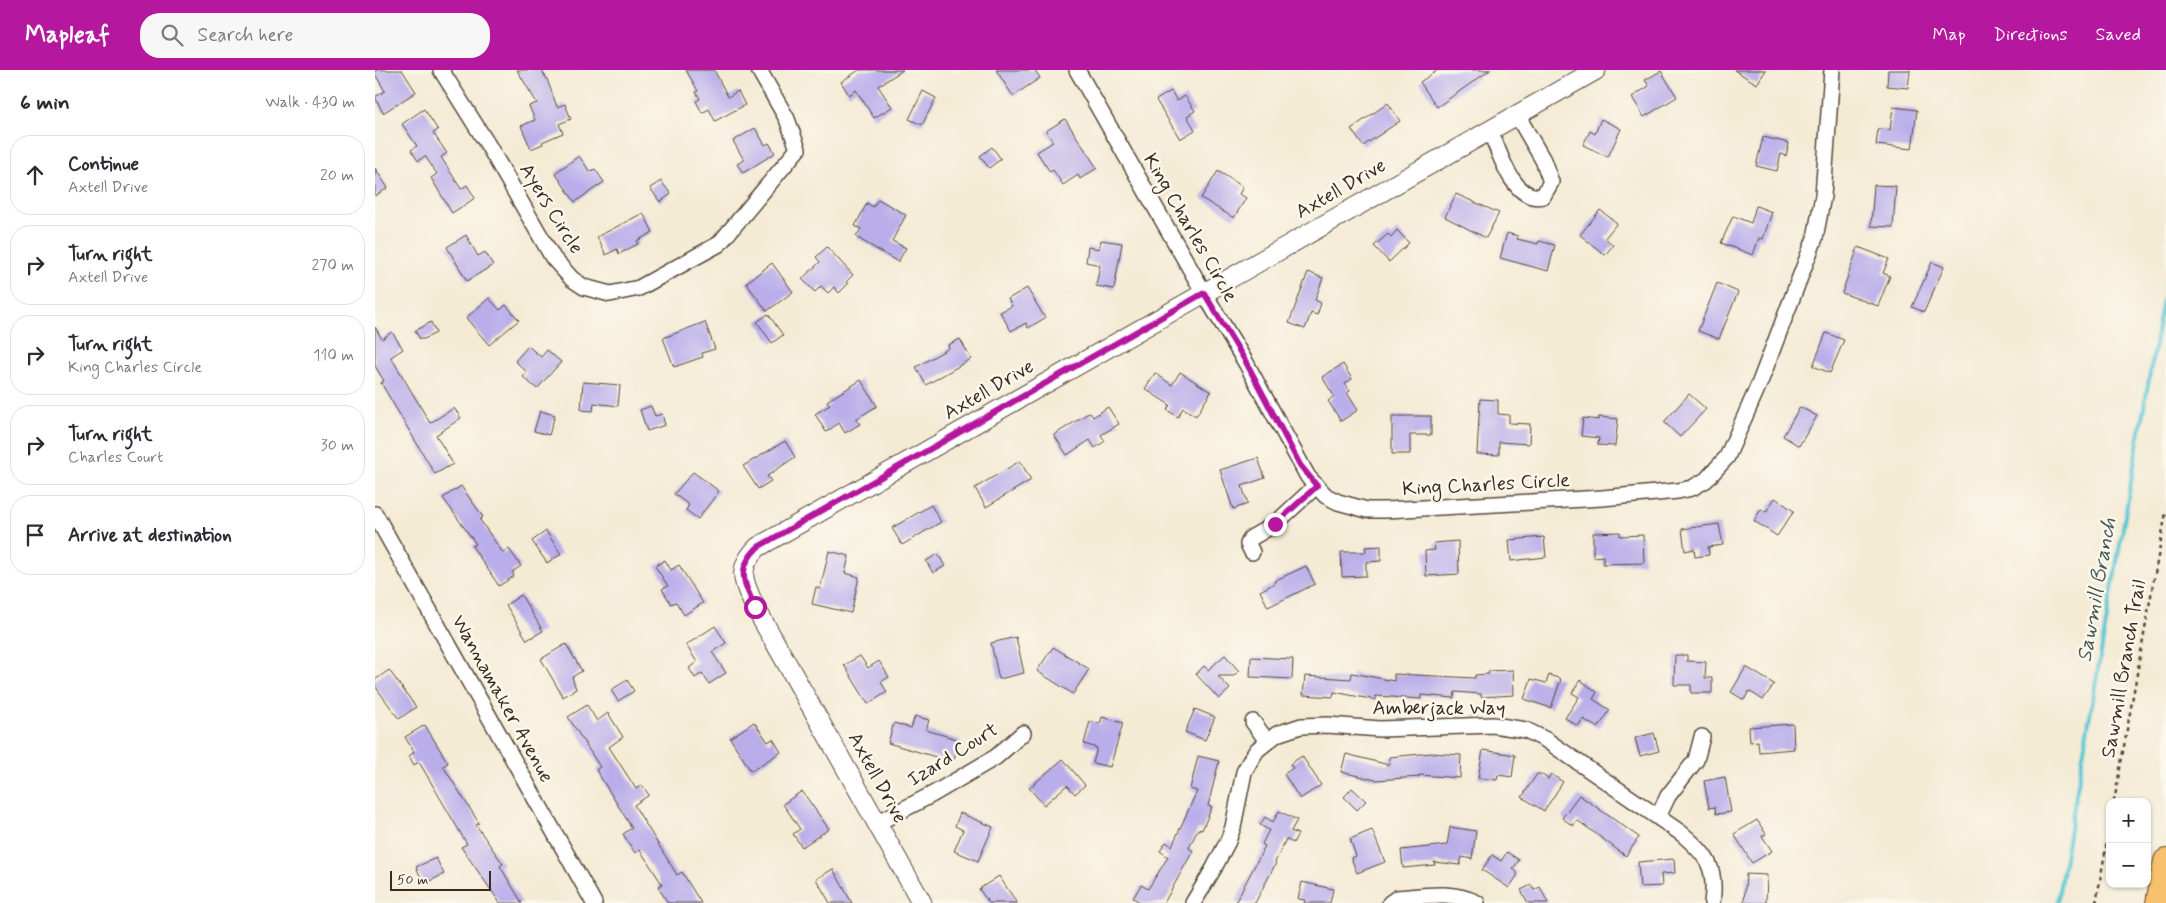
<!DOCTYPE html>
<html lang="en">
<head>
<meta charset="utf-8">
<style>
  :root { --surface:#fff; --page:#f7f7f7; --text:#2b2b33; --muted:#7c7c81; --line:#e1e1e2; --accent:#b5179e }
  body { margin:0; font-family:Mynerve,sans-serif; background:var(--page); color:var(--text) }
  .controls { position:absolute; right:15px; bottom:15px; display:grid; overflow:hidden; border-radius:10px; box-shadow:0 1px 4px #0004 }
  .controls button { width:45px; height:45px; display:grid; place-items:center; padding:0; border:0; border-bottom:1px solid var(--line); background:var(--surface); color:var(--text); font:25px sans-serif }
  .scale { position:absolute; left:15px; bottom:12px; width:101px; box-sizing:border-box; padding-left:5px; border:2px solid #3b2a1e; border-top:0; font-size:14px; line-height:18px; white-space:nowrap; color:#3b2a1e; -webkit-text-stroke:4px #fbf7ec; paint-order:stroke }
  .stop { position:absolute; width:15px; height:15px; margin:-11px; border:4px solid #b5179e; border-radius:50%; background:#fff }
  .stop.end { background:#b5179e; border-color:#fff; box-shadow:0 1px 5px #0008 }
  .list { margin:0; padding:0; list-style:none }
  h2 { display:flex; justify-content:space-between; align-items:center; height:65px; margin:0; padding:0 20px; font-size:21px }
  h2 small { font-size:16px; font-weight:400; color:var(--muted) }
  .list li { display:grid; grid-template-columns:32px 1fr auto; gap:15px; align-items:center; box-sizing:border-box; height:80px; margin:0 10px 10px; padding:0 10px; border:1px solid var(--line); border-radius:20px }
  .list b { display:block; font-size:19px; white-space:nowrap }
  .list p { margin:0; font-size:16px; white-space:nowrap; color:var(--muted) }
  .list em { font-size:16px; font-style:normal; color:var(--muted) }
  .icon { flex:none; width:28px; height:28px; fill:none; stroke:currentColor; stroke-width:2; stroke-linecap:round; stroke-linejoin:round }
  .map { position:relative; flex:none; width:1791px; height:833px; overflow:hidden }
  header { display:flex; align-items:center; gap:30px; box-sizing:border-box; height:70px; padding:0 25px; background:var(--accent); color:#fff }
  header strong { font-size:24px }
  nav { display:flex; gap:28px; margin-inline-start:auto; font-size:18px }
  .search { width:350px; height:45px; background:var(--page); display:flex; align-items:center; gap:12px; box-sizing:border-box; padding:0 18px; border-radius:20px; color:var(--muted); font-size:19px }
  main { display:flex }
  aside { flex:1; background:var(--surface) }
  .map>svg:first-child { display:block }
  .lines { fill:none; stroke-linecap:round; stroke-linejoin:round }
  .stream { stroke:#5cc7d6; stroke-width:4 }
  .building { fill:#b9aeea }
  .minor-casing { stroke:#574739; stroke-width:18 }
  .tertiary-casing { stroke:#574739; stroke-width:21 }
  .primary-casing { stroke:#574739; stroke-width:26 }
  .path { stroke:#574739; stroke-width:2.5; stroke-dasharray:4 4; stroke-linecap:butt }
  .minor { stroke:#fff; stroke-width:15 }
  .tertiary { stroke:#fff; stroke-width:19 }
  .primary { stroke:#f7c06c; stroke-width:24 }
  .route { stroke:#b5179e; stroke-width:6 }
  .labels { text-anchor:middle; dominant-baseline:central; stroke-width:5; stroke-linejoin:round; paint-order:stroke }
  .street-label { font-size:20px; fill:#3b2a1e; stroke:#fbf7ec }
  .water-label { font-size:21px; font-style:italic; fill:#455955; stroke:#fbf7ec }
</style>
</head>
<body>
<header>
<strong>Mapleaf</strong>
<div class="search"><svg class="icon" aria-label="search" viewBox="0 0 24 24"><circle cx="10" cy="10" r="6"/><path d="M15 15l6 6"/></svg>Search here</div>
<nav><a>Map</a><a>Directions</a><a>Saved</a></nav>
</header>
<main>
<aside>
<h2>6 min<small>Walk · 430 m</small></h2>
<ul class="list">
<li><svg class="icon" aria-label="ahead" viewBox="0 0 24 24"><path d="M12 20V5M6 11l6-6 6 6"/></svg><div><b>Continue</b><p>Axtell Drive</p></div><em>20 m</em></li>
<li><svg class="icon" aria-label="right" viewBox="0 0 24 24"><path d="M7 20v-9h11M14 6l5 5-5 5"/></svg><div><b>Turn right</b><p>Axtell Drive</p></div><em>270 m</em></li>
<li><svg class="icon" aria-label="right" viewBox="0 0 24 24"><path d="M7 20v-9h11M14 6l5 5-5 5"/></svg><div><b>Turn right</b><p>King Charles Circle</p></div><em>110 m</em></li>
<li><svg class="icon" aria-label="right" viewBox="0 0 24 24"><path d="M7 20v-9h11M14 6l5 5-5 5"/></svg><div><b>Turn right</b><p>Charles Court</p></div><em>30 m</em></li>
<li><svg class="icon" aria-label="arrive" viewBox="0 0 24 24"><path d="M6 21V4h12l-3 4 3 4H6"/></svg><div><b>Arrive at destination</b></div></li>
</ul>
</aside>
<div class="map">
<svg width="1791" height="833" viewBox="0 0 1791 833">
  <rect width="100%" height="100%" fill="#fbf7ec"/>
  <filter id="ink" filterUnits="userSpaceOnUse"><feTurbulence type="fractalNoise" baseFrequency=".02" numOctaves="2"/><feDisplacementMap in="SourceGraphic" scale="10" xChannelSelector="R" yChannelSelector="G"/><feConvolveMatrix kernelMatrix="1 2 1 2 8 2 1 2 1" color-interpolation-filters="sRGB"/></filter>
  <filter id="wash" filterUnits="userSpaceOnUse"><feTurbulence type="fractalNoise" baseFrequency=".0096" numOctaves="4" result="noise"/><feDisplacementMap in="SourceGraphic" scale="20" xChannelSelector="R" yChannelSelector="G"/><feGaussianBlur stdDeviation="1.12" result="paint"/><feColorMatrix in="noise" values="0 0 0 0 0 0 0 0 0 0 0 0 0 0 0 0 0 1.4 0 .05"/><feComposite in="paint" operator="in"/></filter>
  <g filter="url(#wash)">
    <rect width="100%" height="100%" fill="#f4ebd5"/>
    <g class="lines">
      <polyline class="stream" points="1682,833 1791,212"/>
    </g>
    <g id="blocks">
      <g class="building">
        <polygon points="0,0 27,0 41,22 8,43 0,27 10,21 0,4"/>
        <polygon points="142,0 166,0 172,9 182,37 190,34 196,49 184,54 188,63 167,72 168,74 156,79 146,56 160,50 154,36 162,33"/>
        <polygon points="311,0 339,0 353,27 363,21 370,35 340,51 334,39 327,43 321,31 325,29 321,22 323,21"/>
        <polygon points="484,0 528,0 503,16 517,37 499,48 481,20 474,25 466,12"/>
        <polygon points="621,0 660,0 665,8 638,26"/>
        <polygon points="1063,0 1115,0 1062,37 1045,12"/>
        <polygon points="1359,0 1391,0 1382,14"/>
        <polygon points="1513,0 1535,0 1533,18 1512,16"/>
        <polygon points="1286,1 1302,27 1269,47 1257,27 1274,16 1270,10"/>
        <polygon points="548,21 561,28 547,55 534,49"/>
        <polygon points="796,21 802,31 810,26 820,41 812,46 820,60 805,69 781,30"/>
        <polygon points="1013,33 1025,51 988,76 976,59"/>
        <polygon points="1518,37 1542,40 1537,79 1501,75 1503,59 1515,60"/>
        <polygon points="49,39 63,60 58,63 72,83 66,87 86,119 92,115 100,128 77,143 56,108 62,104 50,86 43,91 36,80 42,76 27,54"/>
        <polygon points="690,49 722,98 705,109 703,105 688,115 678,100 675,102 662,82 678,72 671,61"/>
        <polygon points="1226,49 1246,59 1233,87 1208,75 1215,61 1220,64"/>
        <polygon points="380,58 390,75 394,73 400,83 368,103 362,94 369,90 358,71"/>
        <polygon points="1388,67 1414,73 1411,86 1406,84 1402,101 1381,96"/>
        <polygon points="617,77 626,89 614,98 605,86"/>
        <polygon points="204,86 215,102 220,99 229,112 200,132 180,103"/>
        <polygon points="0,98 13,118 0,126"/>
        <polygon points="843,101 868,117 864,124 871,128 859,148 826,128"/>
        <polygon points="286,111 296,124 285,132 275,118"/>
        <polygon points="1499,115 1521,116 1518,157 1496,156"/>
        <polygon points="1081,124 1124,143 1111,168 1070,147"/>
        <polygon points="503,129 531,145 517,171 531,178 523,192 481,167 486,159 480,156 492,133 498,137"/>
        <polygon points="1381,136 1397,142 1388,169 1384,168 1378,185 1346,173 1358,146 1376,153"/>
        <polygon points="1225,140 1242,153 1230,168 1238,175 1230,185 1205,165"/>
        <polygon points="268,143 278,162 262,171 263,174 244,184 242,179 231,185 222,167"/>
        <polygon points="1022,160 1034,173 1014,192 999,176 1013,164 1016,167"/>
        <polygon points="1132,163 1143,166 1142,169 1163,174 1164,171 1180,175 1173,201 1125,188"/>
        <polygon points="91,165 103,186 110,182 118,195 92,211 72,177"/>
        <polygon points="726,170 747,173 739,219 721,216 725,195 711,192 713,177 724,179"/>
        <polygon points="452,177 478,205 471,212 473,214 464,223 459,217 453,223 446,216 440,222 427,209 445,192 441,187"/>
        <polygon points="1483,177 1514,189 1508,203 1515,206 1503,236 1467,223"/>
        <polygon points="1557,192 1569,197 1549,242 1537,237"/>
        <polygon points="397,193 418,222 392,241 371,213"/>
        <polygon points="933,202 948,208 940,230 946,233 942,245 936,243 930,259 914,253"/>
        <polygon points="1342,213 1363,222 1344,269 1323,261"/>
        <polygon points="652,218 670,248 653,258 651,253 636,261 625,242 637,236 633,229"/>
        <polygon points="114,228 125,240 131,235 144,250 114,275 91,248"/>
        <polygon points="393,244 408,265 397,273 382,252"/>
        <polygon points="56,252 61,263 49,269 45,269 40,261"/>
        <polygon points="330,252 340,279 327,283 328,287 299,297 288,268"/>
        <polygon points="0,257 7,269 17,262 28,279 16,287 55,353 79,338 86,348 61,365 78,394 60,404 6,313 9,311 0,296"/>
        <polygon points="1451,263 1469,270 1455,303 1438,296"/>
        <polygon points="585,269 596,289 551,315 541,297 574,278 573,275"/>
        <polygon points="153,276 166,287 172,280 186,292 162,319 148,307 152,302 140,291"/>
        <polygon points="968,294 977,309 970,314 975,321 972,323 983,340 966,351 953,331 959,326 947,307"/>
        <polygon points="805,302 836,322 821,346 808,338 803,347 792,340 795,335 770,319 780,303 797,315"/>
        <polygon points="486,310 502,336 481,349 485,354 470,363 464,353 451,362 440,344 455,335 452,331"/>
        <polygon points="208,312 245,315 243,336 219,333 218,341 206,340"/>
        <polygon points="1314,324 1331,339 1305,367 1289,352"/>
        <polygon points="1105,329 1123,330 1123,344 1134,345 1134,353 1155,354 1154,374 1124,372 1124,385 1102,384"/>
        <polygon points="276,336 280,346 287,344 290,355 272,361 265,340"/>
        <polygon points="733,337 744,354 726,365 730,371 720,378 715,370 692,385 679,365 715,342 718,347"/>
        <polygon points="1425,337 1442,346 1424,376 1408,366"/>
        <polygon points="165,341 180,345 174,365 159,361"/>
        <polygon points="1017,346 1056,346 1056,365 1035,365 1035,384 1017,384"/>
        <polygon points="1224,347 1243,349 1240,376 1223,375 1224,368 1206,366 1208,348 1224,350"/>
        <polygon points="410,371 420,387 392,406 396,411 383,419 368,396"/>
        <polygon points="883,388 890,408 867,416 873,434 858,439 845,400"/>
        <polygon points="645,391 656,410 611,437 600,418"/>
        <polygon points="318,402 344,421 323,449 311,440 314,435 299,424"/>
        <polygon points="86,416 108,447 105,450 128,483 134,479 146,496 137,502 139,506 124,516 97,476 101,474 68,428"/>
        <polygon points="1400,428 1419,441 1402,466 1379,451 1386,439 1391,442"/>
        <polygon points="556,435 566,452 527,475 517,458"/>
        <polygon points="1344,454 1348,475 1333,477 1334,485 1320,487 1319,479 1310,481 1307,459"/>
        <polygon points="171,461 186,484 172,493 157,471"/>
        <polygon points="1245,462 1245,466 1268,465 1269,493 1228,494 1228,486 1218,487 1218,463"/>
        <polygon points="1169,467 1171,487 1136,491 1134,470"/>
        <polygon points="1083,471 1084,504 1051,506 1050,481 1060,480 1059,473"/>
        <polygon points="1006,476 1006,491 991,492 991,506 967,507 966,482 991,482 990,477"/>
        <polygon points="454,481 474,486 470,503 484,507 476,543 437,534 441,517 445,519"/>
        <polygon points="563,484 570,496 558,503 551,491"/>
        <polygon points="290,490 296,500 304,495 328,533 309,545 301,532 296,534 287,519 293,516 280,496"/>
        <polygon points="931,496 940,514 893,537 885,521 900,513 899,511"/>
        <polygon points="146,525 168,561 152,570 131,535"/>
        <polygon points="340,556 351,573 337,582 351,603 334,614 327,603 320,608 314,598 322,592 311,575"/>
        <polygon points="641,567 649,603 624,609 616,573"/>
        <polygon points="191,574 207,601 197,607 201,619 188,627 166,589"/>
        <polygon points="678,577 714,599 698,624 662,601"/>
        <polygon points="850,585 864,601 858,606 843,606 855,619 844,629 821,604 829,596 833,600"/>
        <polygon points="1300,585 1312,585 1312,591 1331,592 1330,608 1337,608 1337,623 1316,623 1316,615 1299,615"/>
        <polygon points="485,586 493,598 504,591 514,607 506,612 512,622 493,634 469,595"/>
        <polygon points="876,587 918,589 917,609 875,607"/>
        <polygon points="1371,597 1399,614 1388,630 1374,621 1369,630 1356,622"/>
        <polygon points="14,600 41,637 24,649 0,616 0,610"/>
        <polygon points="1138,600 1139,625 1106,627 1106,624 1080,622 1079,628 1046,625 1046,629 1001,626 1001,630 959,622 958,627 928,625 930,606 976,609 977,603 1019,611 1019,604 1100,608 1100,605 1114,604 1113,601"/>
        <polygon points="1174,605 1186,609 1176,638 1149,629 1156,609 1171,613"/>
        <polygon points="252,610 259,621 243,631 236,620"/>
        <polygon points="1205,610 1222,622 1218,629 1235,640 1223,658 1208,649 1203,656 1190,648 1204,627 1197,623"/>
        <polygon points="212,635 222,651 233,643 248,667 234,677 261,719 267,715 274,725 259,735 302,805 307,802 326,833 293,833 283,817 287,814 265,780 260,783 248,764 257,758 221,700 225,697 193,647"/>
        <polygon points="820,639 840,647 830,670 810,662"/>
        <polygon points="540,646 554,650 551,660 585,670 578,692 513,673 519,653 536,658"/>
        <polygon points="727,647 748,653 735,697 718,693 722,678 709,674 715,651 725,654"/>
        <polygon points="379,652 393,672 398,669 406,682 376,701 355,668"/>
        <polygon points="1418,654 1419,679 1384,682 1383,671 1375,672 1374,657"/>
        <polygon points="50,655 73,693 68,696 104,753 101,755 128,794 125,796 147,833 125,833 86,777 92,774 44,692 39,695 34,686 39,682 30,667"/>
        <polygon points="1279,663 1284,681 1265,686 1260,668"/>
        <polygon points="1108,680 1140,685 1137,707 1123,705 1122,710 1103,708"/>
        <polygon points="1057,683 1086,685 1085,708 1044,705 1044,707 1001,710 966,702 971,684 1014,695 1014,687"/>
        <polygon points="823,686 844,691 833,736 837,737 827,760 823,759 814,778 818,781 789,833 767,833 758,828 766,815 773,819 793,787 785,781 791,772 797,776 822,721 815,719"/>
        <polygon points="927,686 946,715 925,729 909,704 918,698 915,694"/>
        <polygon points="688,689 710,715 700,724 692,715 669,735 654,718"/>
        <polygon points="1162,704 1166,704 1173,709 1176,704 1188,712 1169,741 1147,727"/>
        <polygon points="1350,707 1356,742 1341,744 1340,737 1334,738 1329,711"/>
        <polygon points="977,718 991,731 982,740 969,727"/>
        <polygon points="427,721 454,759 427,777 418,764 425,759 408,734"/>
        <polygon points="1204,725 1264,767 1251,786 1202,750 1198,756 1187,748"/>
        <polygon points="904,741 922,750 916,761 923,764 918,773 911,769 900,792 901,793 880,833 860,833 890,776 887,774 894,760 885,755 890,747 898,752"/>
        <polygon points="585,743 618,757 603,791 579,781 588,760 580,756"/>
        <polygon points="1382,750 1391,764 1387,766 1397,781 1377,793 1359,764"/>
        <polygon points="1075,757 1101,761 1097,789 1087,787 1085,795 1059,792 1060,795 1028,798 1026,780 1072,775"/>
        <polygon points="997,760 1010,792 982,803 976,788 981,786 975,769"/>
        <polygon points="1132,782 1144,790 1138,799 1142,802 1142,806 1134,818 1107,800 1117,785 1126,791"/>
        <polygon points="61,788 69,804 49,814 41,797"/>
        <polygon points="1299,789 1300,803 1286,804 1287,816 1265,817 1263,792"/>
        <polygon points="458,799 477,833 455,833 441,809"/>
        <polygon points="1371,804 1392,805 1391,833 1369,833"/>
        <polygon points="624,806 642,833 614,833 604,819"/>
        <polygon points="927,812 958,819 955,833 929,833 930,830 923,829"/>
        <polygon points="1156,815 1159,820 1165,817 1173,833 1153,833 1146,820"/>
      </g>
    </g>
  </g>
  <g filter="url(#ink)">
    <use href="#blocks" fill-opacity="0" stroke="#574739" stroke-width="1"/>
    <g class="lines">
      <defs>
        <g id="minor">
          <polyline points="66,0 113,75 178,188 197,209 209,217 235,224 264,218 344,174 423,79 412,49 384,0"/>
          <polyline points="702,0 829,223 871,293 933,407 951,426 963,432 992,440 1011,440 1227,428 1303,421 1317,418 1331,410 1352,387 1385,312 1440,168 1448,126 1457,0"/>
          <path d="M1115,60C1124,81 1138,133 1168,126L1176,112L1168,90L1142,45"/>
          <polyline points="0,444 219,833"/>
          <polyline points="877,482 873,474 876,468 900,454 941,416"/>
          <polyline points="878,652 892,671"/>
          <polyline points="1283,747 1293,726 1321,690 1327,667"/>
          <polyline points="502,753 558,724 621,687 648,663"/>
          <path d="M818,833L839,798L853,771L858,757L869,702L875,691L882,680L902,664L926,656L953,655L1005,659L1118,655L1151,660L1171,670L1306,763C1332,785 1342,797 1337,833"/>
          <path d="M1015,833L1022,828C1049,826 1077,820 1102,833"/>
        </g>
        <path id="tertiary" d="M547,833L380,537C368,511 361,499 383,477L1221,0"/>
        <polyline id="primary" points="1783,833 1791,791"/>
      </defs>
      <use href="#minor" class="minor-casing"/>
      <use href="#tertiary" class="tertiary-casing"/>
      <use href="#primary" class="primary-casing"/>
      <g class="path">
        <polyline points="1739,732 1791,442"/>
        <polyline points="1721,833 1735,755"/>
      </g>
      <use href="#minor" class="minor"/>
      <use href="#tertiary" class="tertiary"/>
      <use href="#primary" class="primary"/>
    </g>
  </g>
  <g class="lines" filter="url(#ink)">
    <path class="route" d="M380,537C368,511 361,499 383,477L829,223L871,292L925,395L942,416L900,454"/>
  </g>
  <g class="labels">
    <g class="street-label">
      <text transform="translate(966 119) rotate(-30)">Axtell Drive</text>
      <text transform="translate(176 139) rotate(58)">Ayers Circle</text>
      <text transform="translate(815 158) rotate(60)">King Charles Circle</text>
      <text transform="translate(614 320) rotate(-30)">Axtell Drive</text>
      <text transform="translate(1111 415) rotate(-3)">King Charles Circle</text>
      <text transform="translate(1749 599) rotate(-80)">Sawmill Branch Trail</text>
      <text transform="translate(127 629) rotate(61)">Wannamaker Avenue</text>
      <text x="1064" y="638">Amberjack Way</text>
      <text transform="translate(578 685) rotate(-32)">Izard Court</text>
      <text transform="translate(502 708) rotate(61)">Axtell Drive</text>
    </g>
    <g class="water-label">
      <text transform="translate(1722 520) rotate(-80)">Sawmill Branch</text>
    </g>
  </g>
</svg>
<div class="controls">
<button>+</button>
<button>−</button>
</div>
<div class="scale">50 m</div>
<div class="stop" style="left:380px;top:537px"></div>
<div class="stop end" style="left:900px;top:454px"></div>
</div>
</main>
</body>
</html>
